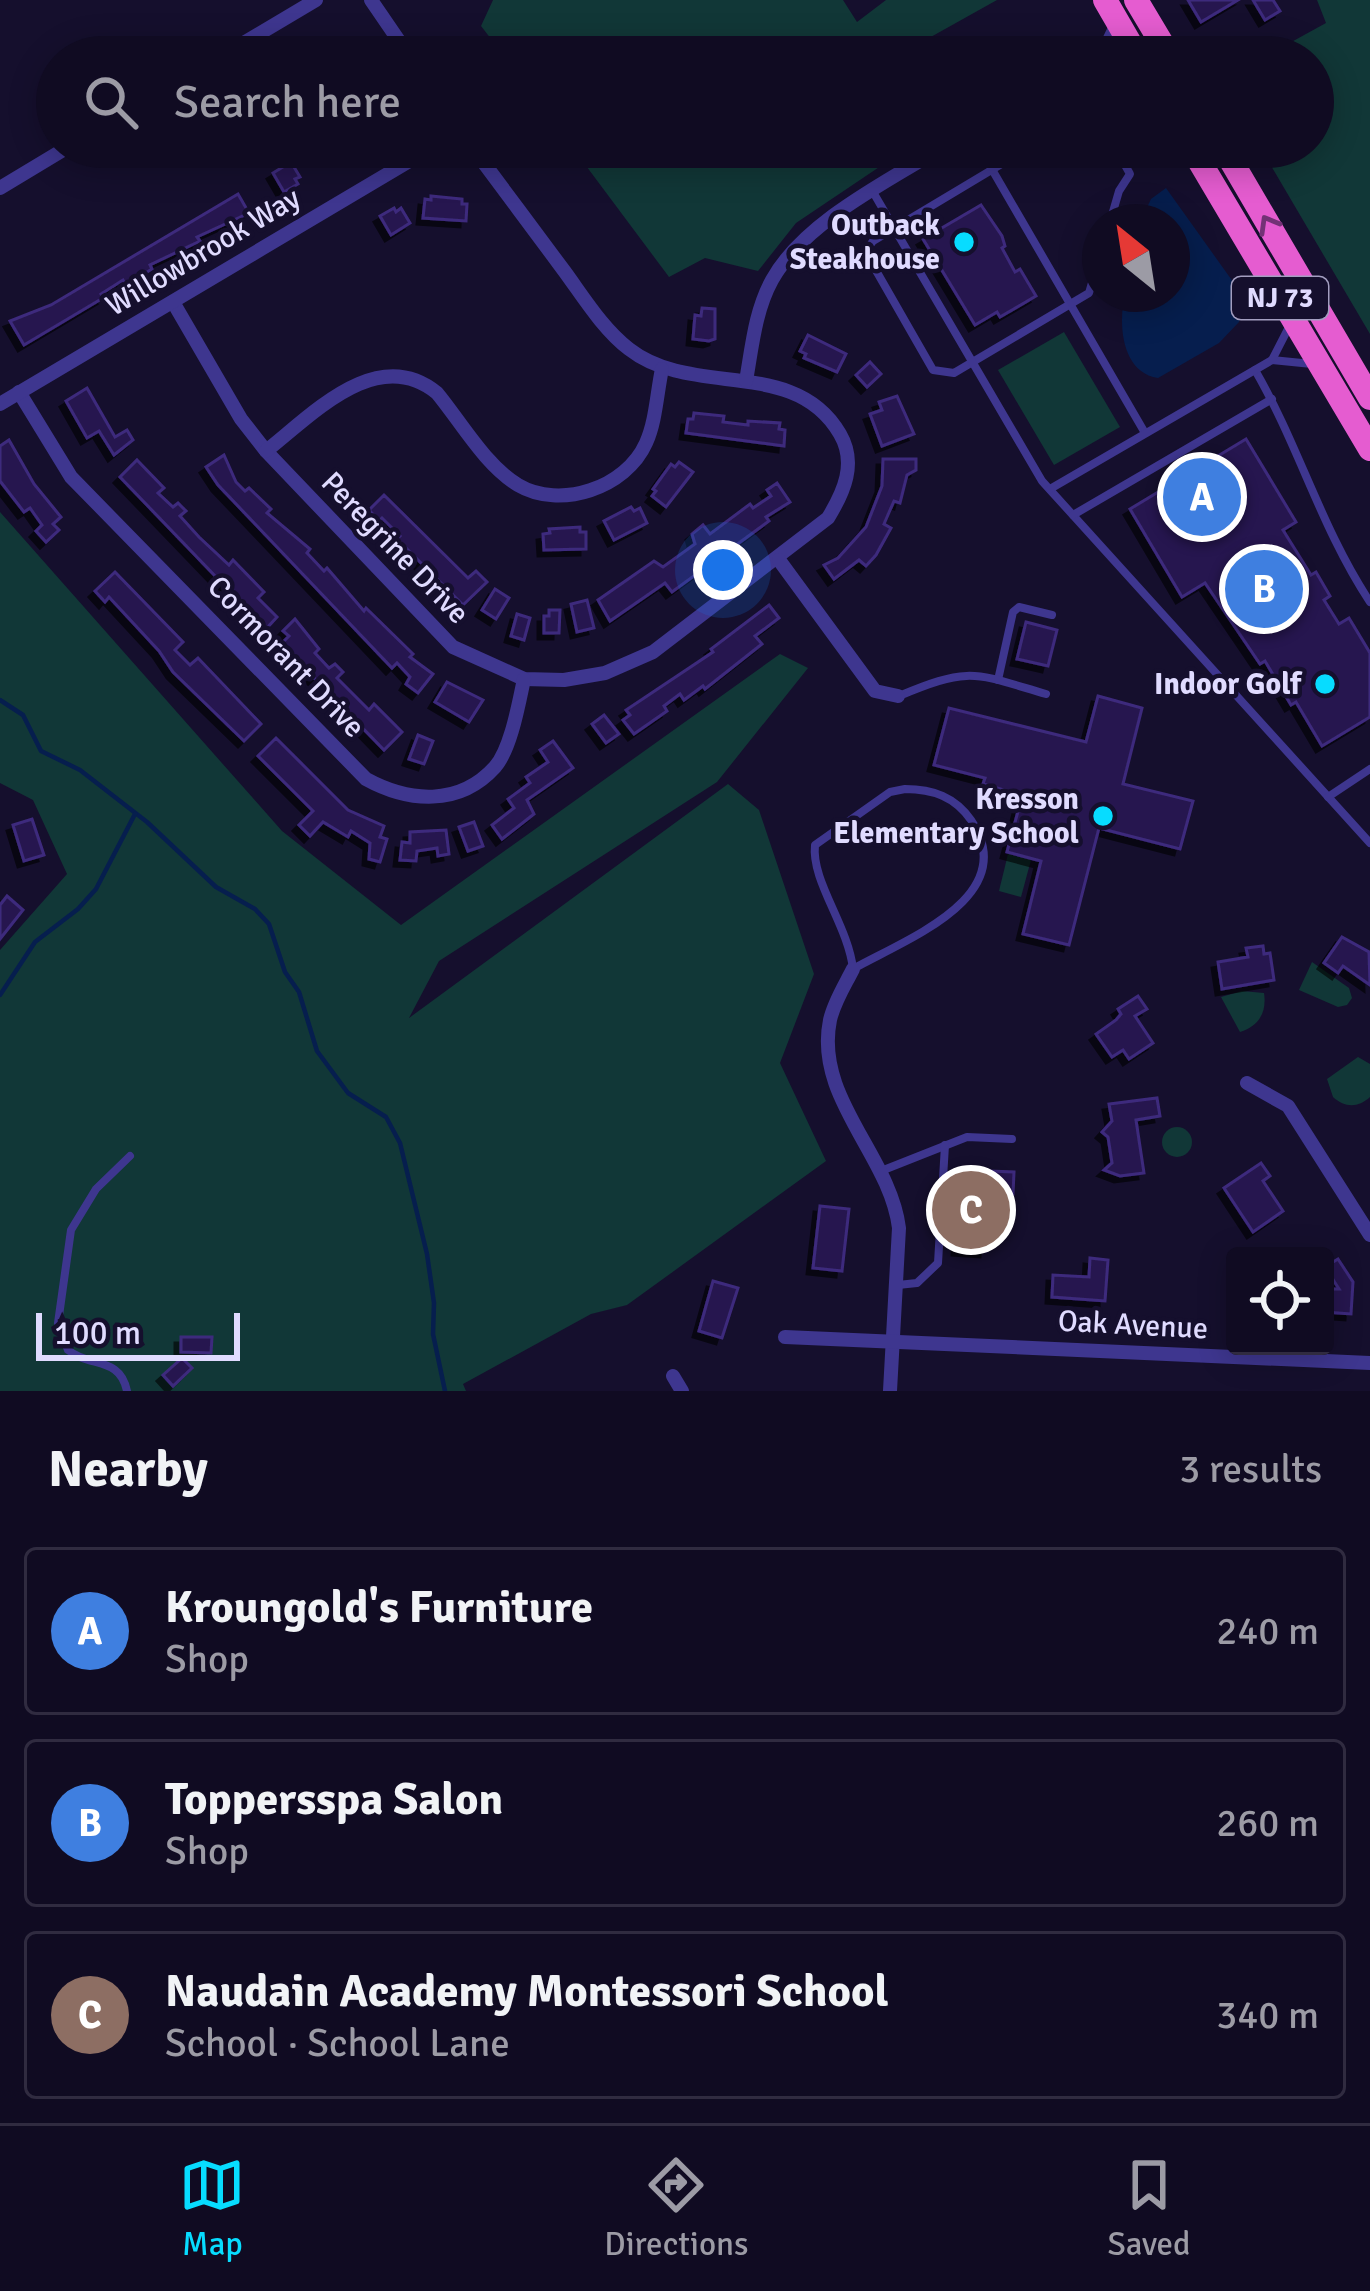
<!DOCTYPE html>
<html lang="en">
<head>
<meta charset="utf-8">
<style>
  :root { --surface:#100b22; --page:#19142a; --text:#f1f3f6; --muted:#9c9ba5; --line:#302b40; --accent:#07dcff }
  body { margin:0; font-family:Signika,sans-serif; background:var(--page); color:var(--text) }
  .controls { position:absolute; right:36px; bottom:36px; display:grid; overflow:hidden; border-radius:12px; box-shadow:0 6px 30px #0003 }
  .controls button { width:108px; height:108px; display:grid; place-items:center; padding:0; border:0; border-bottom:3px solid var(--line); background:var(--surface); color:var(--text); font:60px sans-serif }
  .compass { position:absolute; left:1082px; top:204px; width:108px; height:108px; border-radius:50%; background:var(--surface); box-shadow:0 6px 30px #0003; rotate:330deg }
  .scale { position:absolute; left:36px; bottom:30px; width:204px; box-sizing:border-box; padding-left:12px; border:6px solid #e0dbff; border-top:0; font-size:33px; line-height:42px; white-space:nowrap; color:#e0dbff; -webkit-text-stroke:9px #150f2d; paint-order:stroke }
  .you { position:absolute; left:723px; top:570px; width:42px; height:42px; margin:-30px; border:9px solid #fff; border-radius:50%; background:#1a73e8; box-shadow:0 0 0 18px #1a73e833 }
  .badge { display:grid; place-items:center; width:78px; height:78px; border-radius:50%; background:var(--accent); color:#fff; font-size:39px; font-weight:700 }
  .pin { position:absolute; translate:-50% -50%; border:6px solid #fff; box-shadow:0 3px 12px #0006 }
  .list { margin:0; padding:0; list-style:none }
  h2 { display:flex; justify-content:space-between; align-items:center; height:156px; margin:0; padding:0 48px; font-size:51px }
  h2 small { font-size:39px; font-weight:400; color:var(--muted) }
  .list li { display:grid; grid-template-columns:78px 1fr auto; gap:36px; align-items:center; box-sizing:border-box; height:168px; margin:0 24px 24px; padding:0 24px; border:3px solid var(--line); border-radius:12px }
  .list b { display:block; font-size:45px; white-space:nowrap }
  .list p { margin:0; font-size:39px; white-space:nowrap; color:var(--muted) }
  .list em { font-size:39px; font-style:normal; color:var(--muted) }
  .icon { flex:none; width:66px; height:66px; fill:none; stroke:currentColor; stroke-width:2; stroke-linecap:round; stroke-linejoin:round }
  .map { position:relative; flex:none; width:1370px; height:1391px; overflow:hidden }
  .search { position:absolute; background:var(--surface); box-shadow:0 6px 30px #0003; left:36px; right:36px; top:36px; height:132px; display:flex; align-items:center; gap:30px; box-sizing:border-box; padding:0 42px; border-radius:66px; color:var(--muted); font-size:45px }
  .sheet { height:732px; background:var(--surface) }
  nav { display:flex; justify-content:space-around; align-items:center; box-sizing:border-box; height:168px; border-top:3px solid var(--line); background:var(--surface); font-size:33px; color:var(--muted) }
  nav a { display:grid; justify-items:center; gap:6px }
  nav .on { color:var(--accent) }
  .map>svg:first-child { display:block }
  .green { fill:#113737 }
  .water { fill:#061e4e }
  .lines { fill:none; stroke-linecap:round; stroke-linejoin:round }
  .stream { stroke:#061e4e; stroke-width:4.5 }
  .building { fill:#27194f; stroke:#3e2a7d; stroke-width:3; filter:url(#shadow) }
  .service { stroke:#3e368f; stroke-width:8 }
  .minor { stroke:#3e368f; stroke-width:14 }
  .trunk { stroke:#e55cd0; stroke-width:24 }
  .oneway { stroke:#733276 }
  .poi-dot { fill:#07dcff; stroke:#150f2d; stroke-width:4.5 }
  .labels { text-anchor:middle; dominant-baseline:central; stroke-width:9; stroke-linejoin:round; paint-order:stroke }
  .shield { fill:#150f2d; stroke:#a39ec0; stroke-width:3 }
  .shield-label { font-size:27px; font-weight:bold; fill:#e0dbff }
  .poi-label { font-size:30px; font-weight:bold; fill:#e0dbff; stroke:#150f2d; text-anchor:end }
  .street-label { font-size:30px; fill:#e0dbff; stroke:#150f2d }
</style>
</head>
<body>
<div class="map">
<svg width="1370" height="1391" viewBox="0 0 1370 1391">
  <defs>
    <filter id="shadow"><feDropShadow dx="-6" dy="6" stdDeviation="0" flood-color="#0009"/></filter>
  </defs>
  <rect width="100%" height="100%" fill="#150f2d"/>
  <g class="green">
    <polygon points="493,0 843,0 857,22 886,0 997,0 895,57 505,57 481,26"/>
    <polygon points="1317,0 1370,0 1370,334 1260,147 1313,147 1313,57 1264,57 1326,23"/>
    <polygon points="572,147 909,147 796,223 758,271 705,258 669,277"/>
    <polygon points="1064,332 1120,427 1054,465 998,370"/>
    <polygon points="0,512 282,831 401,925 780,654 808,668 717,782 439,961 409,1018 728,784 759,810 814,974 780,1063 826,1161 627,1305 591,1314 463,1384 466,1391 0,1391 0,950 67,874 33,800 0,783"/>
    <polygon points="1008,854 1031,860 1021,897 999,891"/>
    <polygon points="1312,962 1349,988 1352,998 1347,1005 1338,1007 1299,990"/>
    <path d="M1242,991L1264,993C1267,1012 1259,1026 1240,1032L1221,997Z"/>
    <path d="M1358,1057L1370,1064V1097C1358,1108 1345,1108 1333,1097L1327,1079Z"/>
    <circle cx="1177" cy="1142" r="15"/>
  </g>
  <path class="water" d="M1166,188L1236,286L1243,307L1239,322L1219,343L1158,378C1121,372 1118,323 1125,294H1172V222H1140L1151,199Z"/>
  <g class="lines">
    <g class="stream">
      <polyline points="0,700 23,715 41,751 80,770 147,822 216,887 255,909 269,924 285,972 299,992 317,1051 348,1093 386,1117 400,1143 427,1254 434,1303 433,1334 445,1391"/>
      <polyline points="0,995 35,942 78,909 96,889 135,814"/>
    </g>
  </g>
  <g class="building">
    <polygon points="1188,0 1238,0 1201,22"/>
    <polygon points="1253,0 1273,0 1280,11 1265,20"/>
    <polygon points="291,162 300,177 295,179 298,184 284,192 273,173"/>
    <polygon points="238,194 249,213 197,237 200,241 150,265 152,269 126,285 123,280 101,294 103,298 24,345 10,321 51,305"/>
    <polygon points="431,196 462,199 462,204 467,204 466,221 423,218 425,199 431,200"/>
    <polygon points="981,205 1002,236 1005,246 1002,248 1015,272 1020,269 1036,296 1000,317 997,312 975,325 923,239"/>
    <polygon points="394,208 396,212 401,208 410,223 391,235 380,216"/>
    <polygon points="702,308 715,309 715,339 709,341 693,339 695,315 701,316"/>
    <polygon points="808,335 846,354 837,372 804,358 806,354 800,351"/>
    <polygon points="870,362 881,374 867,387 856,375"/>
    <polygon points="87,388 115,437 127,430 133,440 114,455 99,431 87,438 66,401"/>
    <polygon points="897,396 914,434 882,446 870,414 882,410 879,402"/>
    <polygon points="694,413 724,416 723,422 748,425 748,421 780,423 779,429 785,430 784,446 686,433 688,419 693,419"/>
    <polygon points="1246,439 1296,522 1283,530 1311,575 1316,572 1330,596 1324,600 1339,624 1349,618 1370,653 1370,717 1322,746 1296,702 1291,705 1265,661 1260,664 1205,583 1182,597 1130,509"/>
    <polygon points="9,440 34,484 61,517 53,524 59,530 46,542 36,531 42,525 30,508 24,512 0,481 0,446"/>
    <polygon points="224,455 236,482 245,491 249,488 271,509 267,513 310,549 307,553 324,571 327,568 364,611 366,608 413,654 410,657 433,674 418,693 406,684 410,677 397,663 392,668 218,485 206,467"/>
    <polygon points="883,459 916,459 916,470 907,475 900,503 894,501 884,524 891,528 876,555 866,566 859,560 834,579 824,565 838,558 866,527 882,486"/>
    <polygon points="137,460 164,488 158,493 173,507 178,503 186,511 180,516 199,537 229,565 233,560 264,592 258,598 277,617 266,629 120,477"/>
    <polygon points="679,462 693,472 666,507 652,496 656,491 653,489 671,464 675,467"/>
    <polygon points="777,483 790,502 766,517 769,521 672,592 665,583 610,621 598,600 654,561 663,567 695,544 692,534 703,525 710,534 750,504 753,508 771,496 767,490"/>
    <polygon points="384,495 468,578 476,571 487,582 463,605 397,539 400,536 382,518 379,521 369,510"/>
    <polygon points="631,507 634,511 640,508 647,523 614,540 604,521"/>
    <polygon points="580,527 580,532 586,532 586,549 544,550 543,534 550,533 549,529"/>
    <polygon points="115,572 183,642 175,650 190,665 198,658 261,724 244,741 173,672 159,651 109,597 105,602 95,591"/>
    <polygon points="495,589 509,598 496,619 482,610"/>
    <polygon points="587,600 594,628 577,632 571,604"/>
    <polygon points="769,605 779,618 755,636 762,644 705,689 703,686 684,700 680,694 664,706 667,711 634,734 623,720 630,715 626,710 713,652 711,649"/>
    <polygon points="549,610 560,610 559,633 544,633 544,616 549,616"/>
    <polygon points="517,614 530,618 524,640 511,636"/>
    <polygon points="295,619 319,649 315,653 329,668 335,664 343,672 337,678 369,710 374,704 402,732 384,750 281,644 289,636 283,631"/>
    <polygon points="1026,622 1057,630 1048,666 1017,659"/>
    <polygon points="447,682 483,700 469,722 435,702"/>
    <polygon points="1098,696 1142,708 1123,784 1193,801 1180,849 1099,828 1069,945 1023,934 1041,861 1007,852 1020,804 1011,792 983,784 985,778 934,765 949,708 1086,742"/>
    <polygon points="604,715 619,734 606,743 592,724"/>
    <polygon points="418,735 433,741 424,764 409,759"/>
    <polygon points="276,738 348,810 384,826 380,837 387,839 380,862 369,859 370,843 351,831 348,837 323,822 310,836 299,825 313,811 258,756"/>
    <polygon points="553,741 573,768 527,800 534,814 502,839 492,825 514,808 508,799 530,783 526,777 548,762 540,750"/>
    <polygon points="32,819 44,855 24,861 13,825"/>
    <polygon points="474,822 483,846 468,851 459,827"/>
    <polygon points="446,830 449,854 438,856 437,848 417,851 416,861 400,860 402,842 410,843 410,832"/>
    <polygon points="7,896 23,910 0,939 0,905"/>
    <polygon points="1342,937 1369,952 1370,985 1343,966 1338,973 1324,963"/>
    <polygon points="1263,946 1264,954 1270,953 1274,980 1222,989 1218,962 1248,957 1246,948"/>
    <polygon points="1138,996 1147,1009 1135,1016 1153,1043 1129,1059 1123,1050 1112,1057 1096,1034 1116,1020 1121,1014 1118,1009"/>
    <polygon points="1157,1098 1160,1116 1136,1120 1144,1173 1120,1176 1104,1170 1112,1163 1108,1137 1102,1132 1112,1121 1109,1104"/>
    <polygon points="1261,1163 1270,1176 1263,1181 1283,1211 1253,1232 1224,1188"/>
    <polygon points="962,1170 1014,1172 1013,1194 983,1192 982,1226 988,1226 986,1251 958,1249"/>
    <polygon points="820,1206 849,1209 842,1271 813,1268"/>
    <polygon points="1090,1258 1108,1260 1105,1301 1052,1297 1053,1275 1089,1277"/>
    <polygon points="1338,1259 1353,1282 1351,1314 1325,1312 1325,1289 1339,1289 1325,1267"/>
    <polygon points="713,1281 738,1288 722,1338 699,1331"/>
    <polygon points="181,1337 212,1337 211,1353 181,1352"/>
    <polygon points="182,1358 192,1368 173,1386 163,1375"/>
  </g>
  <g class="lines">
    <g class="service">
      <polyline points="979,147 1145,433"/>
      <polyline points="1030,147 873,241 868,248 870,260 933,370 954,373 1089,293 1100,255"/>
      <polyline points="873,192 1042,481 1370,843"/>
      <polyline points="1110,222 1119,191 1130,174 1115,147"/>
      <polyline points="1272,360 1312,364"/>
      <path d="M1255,370C1299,446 1321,528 1370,602"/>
      <polyline points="1050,489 1272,360 1291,323"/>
      <polyline points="1073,515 1272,399"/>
      <polyline points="998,680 1013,612 1019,607 1052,615"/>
      <path d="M899,696C971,666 974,673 1046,694"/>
      <path d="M905,789C933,789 955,797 971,820C1023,897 904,940 853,969C848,925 811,881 815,845L890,792Z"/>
      <polyline points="1328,797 1370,769"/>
      <polyline points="881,1171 967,1137 1012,1139"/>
      <polyline points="898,1285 917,1283 938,1263 945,1145"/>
      <path d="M127,1391C120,1356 90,1368 68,1350L58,1323L71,1230L96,1189L130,1156"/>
    </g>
    <g class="minor">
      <polyline points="371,0 410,57"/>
      <polyline points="220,57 316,0"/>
      <polyline points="1101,57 1118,22"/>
      <polyline points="0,188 68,147"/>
      <path d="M173,302L241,419L266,451L453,647L524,679L564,680L605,673L653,652L828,518C844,492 857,463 840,434C795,356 693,399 629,349C603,329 584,298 565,272C534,230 503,189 472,147"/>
      <path d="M746,381C752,347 755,311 772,280C804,222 888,181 943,147"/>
      <path d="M19,392L71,477L366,779C408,802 459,807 495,767C511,749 519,702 524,679"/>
      <polyline points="0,404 433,147"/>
      <path d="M266,451C312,415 377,344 437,393C461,422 485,465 518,485C560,510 626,488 646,443C656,421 657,392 662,369"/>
      <polyline points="779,560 875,691 898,696"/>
      <path d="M853,969C845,985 834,1002 830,1020C814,1098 890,1155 899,1228L890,1391"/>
      <polyline points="1247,1083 1288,1106 1370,1235"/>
      <polyline points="785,1337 1370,1363"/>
      <polyline points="673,1376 682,1391"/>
    </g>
    <g class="trunk">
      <polyline points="1105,0 1138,57"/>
      <polyline points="1136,0 1170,57"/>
      <polyline points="1191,147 1370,449"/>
      <polyline points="1223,147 1370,398"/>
    </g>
  </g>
  <defs><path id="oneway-chevron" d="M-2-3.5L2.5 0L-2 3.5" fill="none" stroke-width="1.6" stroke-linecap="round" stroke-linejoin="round" transform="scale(3)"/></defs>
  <use class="oneway" href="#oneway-chevron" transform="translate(1268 224) rotate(-120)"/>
  <g class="poi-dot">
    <circle cx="964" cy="242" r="12"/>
    <circle cx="1325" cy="684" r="12"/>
    <circle cx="1103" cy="816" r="12"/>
  </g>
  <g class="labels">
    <rect class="shield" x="1232" y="277" width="96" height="42" rx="9"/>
    <g class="shield-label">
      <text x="1280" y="298">NJ 73</text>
    </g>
    <g class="poi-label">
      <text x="940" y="225">Outback<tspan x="940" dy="34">Steakhouse</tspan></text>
      <text x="1301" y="684">Indoor Golf</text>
      <text x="1079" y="799">Kresson<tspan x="1079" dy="34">Elementary School</tspan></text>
    </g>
    <g class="street-label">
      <text transform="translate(203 252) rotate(-31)">Willowbrook Way</text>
      <text transform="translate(395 548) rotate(46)">Peregrine Drive</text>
      <text transform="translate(286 657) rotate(46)">Cormorant Drive</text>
      <text transform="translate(1133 1325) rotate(3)">Oak Avenue</text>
    </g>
  </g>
</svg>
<div class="controls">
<button><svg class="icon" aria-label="locate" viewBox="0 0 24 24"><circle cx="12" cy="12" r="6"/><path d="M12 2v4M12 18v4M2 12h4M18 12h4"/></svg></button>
</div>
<svg class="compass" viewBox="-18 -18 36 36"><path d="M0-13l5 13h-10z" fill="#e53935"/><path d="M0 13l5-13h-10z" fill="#9c9ba5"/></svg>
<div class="scale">100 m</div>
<div class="you"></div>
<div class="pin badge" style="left:1202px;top:497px;background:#3f7fe0">A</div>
<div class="pin badge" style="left:1264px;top:589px;background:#3f7fe0">B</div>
<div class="pin badge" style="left:971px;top:1210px;background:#8d6e63">C</div>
<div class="search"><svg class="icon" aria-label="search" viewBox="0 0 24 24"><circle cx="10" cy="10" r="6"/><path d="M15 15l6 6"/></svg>Search here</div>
</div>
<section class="sheet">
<h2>Nearby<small>3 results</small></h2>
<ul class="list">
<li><span class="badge" style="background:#3f7fe0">A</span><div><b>Kroungold's Furniture</b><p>Shop</p></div><em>240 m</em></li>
<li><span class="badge" style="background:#3f7fe0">B</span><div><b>Toppersspa Salon</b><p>Shop</p></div><em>260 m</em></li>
<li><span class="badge" style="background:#8d6e63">C</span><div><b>Naudain Academy Montessori School</b><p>School · School Lane</p></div><em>340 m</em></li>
</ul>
</section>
<nav>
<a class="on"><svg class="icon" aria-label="map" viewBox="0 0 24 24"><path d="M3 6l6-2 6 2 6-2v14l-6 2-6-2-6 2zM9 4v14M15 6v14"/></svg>Map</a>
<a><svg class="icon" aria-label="directions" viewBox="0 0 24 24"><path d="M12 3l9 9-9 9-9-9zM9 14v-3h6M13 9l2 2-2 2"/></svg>Directions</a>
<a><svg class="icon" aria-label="saved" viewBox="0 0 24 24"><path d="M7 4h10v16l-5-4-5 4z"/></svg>Saved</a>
</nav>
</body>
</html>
